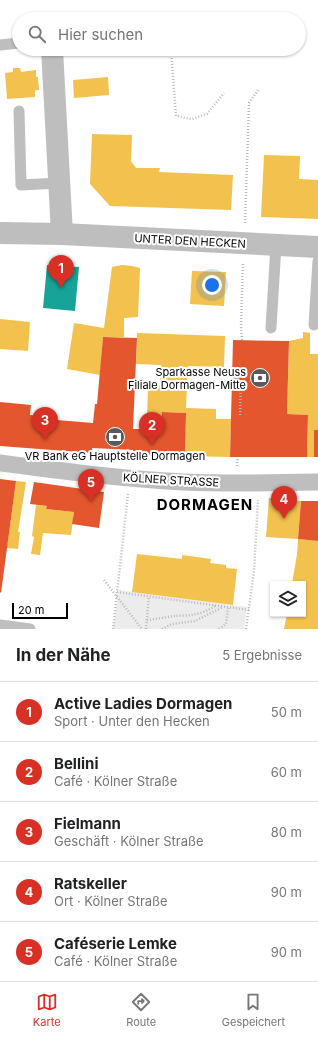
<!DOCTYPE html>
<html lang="de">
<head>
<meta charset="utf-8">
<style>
  :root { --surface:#fff; --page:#f2f2f2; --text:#202124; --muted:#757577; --line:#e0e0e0; --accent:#d93025 }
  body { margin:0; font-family:Inter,sans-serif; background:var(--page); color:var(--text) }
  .controls { position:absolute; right:12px; bottom:12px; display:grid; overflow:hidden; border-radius:0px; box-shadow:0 1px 3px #0004 }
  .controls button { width:36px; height:36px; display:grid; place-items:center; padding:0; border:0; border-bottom:1px solid var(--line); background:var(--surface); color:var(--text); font:20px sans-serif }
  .scale { position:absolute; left:12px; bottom:10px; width:56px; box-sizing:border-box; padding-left:4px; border:2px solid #000; border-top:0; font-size:11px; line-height:14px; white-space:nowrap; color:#000; -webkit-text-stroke:3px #fff; paint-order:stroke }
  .you { position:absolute; left:212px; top:285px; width:14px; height:14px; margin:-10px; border:3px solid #fff; border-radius:50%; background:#1a73e8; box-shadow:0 0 0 6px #1a73e833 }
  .badge { display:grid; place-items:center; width:26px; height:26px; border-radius:50%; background:var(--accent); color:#fff; font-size:13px; font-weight:700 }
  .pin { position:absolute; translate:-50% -33px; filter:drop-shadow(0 1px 2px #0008) }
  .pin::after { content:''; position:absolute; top:21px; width:14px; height:12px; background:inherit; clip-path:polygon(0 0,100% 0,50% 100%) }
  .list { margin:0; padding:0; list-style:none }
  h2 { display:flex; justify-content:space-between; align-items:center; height:52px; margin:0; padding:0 16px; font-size:17px }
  h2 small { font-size:13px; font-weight:400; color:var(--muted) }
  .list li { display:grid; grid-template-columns:26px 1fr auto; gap:12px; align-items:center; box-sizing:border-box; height:60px; padding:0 16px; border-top:1px solid var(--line) }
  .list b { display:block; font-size:15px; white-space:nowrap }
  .list p { margin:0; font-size:13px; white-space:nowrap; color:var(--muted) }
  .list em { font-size:13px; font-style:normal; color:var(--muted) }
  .icon { flex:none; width:22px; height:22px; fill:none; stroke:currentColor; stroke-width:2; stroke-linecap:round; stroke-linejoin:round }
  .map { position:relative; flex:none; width:318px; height:629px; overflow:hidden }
  .search { position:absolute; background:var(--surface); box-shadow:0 1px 3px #0004; left:12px; right:12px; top:12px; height:44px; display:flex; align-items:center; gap:10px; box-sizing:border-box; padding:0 14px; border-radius:22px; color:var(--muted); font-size:15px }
  .sheet { height:352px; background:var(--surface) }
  nav { display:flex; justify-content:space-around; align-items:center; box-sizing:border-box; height:56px; border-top:1px solid var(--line); background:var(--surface); font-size:11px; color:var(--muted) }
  nav a { display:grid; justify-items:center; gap:2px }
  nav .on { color:var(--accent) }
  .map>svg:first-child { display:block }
  .green { fill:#ececec }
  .homes { fill:#f2c14e }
  .shops { fill:#e4572e }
  .public { fill:#17a398 }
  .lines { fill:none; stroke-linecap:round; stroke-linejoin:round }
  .path { stroke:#b9b9b9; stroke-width:2.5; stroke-dasharray:1 2; stroke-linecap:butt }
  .service { stroke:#bebebe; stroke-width:11 }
  .pedestrian { stroke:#bebebe; stroke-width:17 }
  .minor { stroke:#bebebe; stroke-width:22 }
  .labels { text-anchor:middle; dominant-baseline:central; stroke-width:4; stroke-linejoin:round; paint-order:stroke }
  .street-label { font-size:11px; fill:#000; stroke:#fff }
  .poi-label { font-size:11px; fill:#000; stroke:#fff; text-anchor:end }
  .district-label { font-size:15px; font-weight:bold; letter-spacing:1px; fill:#000; stroke:#fff }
</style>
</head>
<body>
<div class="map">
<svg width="318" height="629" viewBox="0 0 318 629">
  <rect width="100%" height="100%" fill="#fff"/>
  <polygon class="green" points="119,590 247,607 244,629 113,629"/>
  <g class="homes">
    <polygon points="13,68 20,68 21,72 36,70 36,77 38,77 39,90 35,90 35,97 7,99 5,73 13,72"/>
    <polygon points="108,77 109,95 74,98 73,80"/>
    <polygon points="92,134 132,135 131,161 136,168 160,168 159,172 233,175 231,210 110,206 90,184"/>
    <polygon points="264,155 300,156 299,179 318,180 318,219 261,217"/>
    <polygon points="122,265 132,266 140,268 138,317 124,318 124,337 103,337 100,375 67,369 74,323 104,328 112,267"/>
    <polygon points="192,271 226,272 224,306 190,304"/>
    <polygon points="0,319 30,322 28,351 0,349"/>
    <polygon points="303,332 310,333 310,354 318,354 318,430 314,430 314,457 307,457 308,415 287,414 289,341 303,338"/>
    <polygon points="137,333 225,336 224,367 188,366 186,408 216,409 216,419 231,419 230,457 185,456 186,413 162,412 161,419 147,418 148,385 160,385 161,365 136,364"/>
    <polygon points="16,481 26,482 18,532 20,532 18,549 7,548"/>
    <polygon points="269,498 301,501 298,539 266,537"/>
    <polygon points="36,505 47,506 46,509 74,512 71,535 43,533 40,555 31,554 34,537 32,536"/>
    <polygon points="298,539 318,541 318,629 284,629 287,614 303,614 303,584 292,584 297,554"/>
    <polygon points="137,554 182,559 182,555 211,559 210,563 226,565 226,568 237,569 233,605 132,592"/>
  </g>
  <g class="shops">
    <polygon points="103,337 137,338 133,429 147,429 147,418 161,419 162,412 186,413 185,456 133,454 133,450 92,448 92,453 0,446 0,402 31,405 30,415 57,417 57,420 93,423 95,404 97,404"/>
    <polygon points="233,340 289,341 287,414 308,415 307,457 230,457"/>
    <rect x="314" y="430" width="4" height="27"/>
    <polygon points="0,479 16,481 1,593 0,592"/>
    <polygon points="34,482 104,492 99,528 72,524 74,512 46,509 47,506 30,504"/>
    <polygon points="301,501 318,501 318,541 298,539"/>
  </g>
  <polygon class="public" points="47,265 79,267 75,311 43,308"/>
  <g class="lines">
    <g class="path">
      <polyline points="171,49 176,116 192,119 207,114 224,93"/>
      <polyline points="245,223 249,103 258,90"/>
      <polyline points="242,340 241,327 243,262"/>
      <polyline points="240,415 241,384"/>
      <polyline points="237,466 238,457"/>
      <polyline points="104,580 142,629"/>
      <polyline points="117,592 249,610"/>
      <path d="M147,620C156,619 166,617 175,616C180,615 186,616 191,615C199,614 208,611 215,606"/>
      <polyline points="113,629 128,494"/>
      <polyline points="146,629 149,596"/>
      <polyline points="162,629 172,624 195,621 223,607"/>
      <polyline points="219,629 226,624 228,608"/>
      <polyline points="246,629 254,571 258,500"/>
    </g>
    <g class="service">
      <polyline points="0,45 19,43"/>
      <polyline points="19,111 21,185 59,183"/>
      <polyline points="314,325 318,261"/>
      <polyline points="271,328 276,245"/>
      <polyline points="0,625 30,629"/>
    </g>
    <path class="pedestrian" d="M0,463C61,471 123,479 184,482C229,484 273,483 318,482"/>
    <g class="minor">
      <polyline points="52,49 62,234"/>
      <polyline points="0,233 62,234 318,247"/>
    </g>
  </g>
  <defs>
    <symbol id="bank-disc" viewBox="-11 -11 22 22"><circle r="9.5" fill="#595959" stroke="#fff"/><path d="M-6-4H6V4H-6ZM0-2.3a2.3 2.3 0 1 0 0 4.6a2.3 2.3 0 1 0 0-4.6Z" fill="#fff"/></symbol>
  </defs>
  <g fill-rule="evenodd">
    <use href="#bank-disc" x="249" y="367" width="22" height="22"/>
    <use href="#bank-disc" x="104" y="426" width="22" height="22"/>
  </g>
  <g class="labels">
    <g class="street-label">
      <text transform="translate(190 241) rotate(3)">UNTER DEN HECKEN</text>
      <text transform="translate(171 480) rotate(3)">KÖLNER STRASSE</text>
    </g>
    <g class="poi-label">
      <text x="246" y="372">Sparkasse Neuss<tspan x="246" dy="13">Filiale Dormagen-Mitte</tspan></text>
      <text x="115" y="456" text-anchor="middle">VR Bank eG Hauptstelle Dormagen</text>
    </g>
    <g class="district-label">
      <text x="205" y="504">DORMAGEN</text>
    </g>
  </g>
</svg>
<div class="controls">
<button><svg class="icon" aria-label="layers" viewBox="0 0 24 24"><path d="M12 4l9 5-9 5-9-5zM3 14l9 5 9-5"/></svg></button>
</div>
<div class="scale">20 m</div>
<div class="you"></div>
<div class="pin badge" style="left:61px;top:288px">1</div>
<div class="pin badge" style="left:152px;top:445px">2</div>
<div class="pin badge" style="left:45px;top:440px">3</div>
<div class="pin badge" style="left:284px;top:519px">4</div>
<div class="pin badge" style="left:91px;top:502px">5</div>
<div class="search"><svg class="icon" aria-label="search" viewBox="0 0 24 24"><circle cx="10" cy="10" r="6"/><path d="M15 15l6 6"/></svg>Hier suchen</div>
</div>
<section class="sheet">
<h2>In der Nähe<small>5 Ergebnisse</small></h2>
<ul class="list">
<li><span class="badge">1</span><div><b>Active Ladies Dormagen</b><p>Sport · Unter den Hecken</p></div><em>50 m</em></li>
<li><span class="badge">2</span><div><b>Bellini</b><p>Café · Kölner Straße</p></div><em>60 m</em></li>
<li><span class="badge">3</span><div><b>Fielmann</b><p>Geschäft · Kölner Straße</p></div><em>80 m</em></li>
<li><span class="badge">4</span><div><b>Ratskeller</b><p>Ort · Kölner Straße</p></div><em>90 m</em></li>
<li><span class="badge">5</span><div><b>Caféserie Lemke</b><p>Café · Kölner Straße</p></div><em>90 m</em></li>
</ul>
</section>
<nav>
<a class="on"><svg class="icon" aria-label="map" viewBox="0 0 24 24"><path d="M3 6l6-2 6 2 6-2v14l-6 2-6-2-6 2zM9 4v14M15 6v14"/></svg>Karte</a>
<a><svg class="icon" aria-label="directions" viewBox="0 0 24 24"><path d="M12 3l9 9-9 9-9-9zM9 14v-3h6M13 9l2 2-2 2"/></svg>Route</a>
<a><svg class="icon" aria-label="saved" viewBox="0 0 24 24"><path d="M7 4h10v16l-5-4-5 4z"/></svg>Gespeichert</a>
</nav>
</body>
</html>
